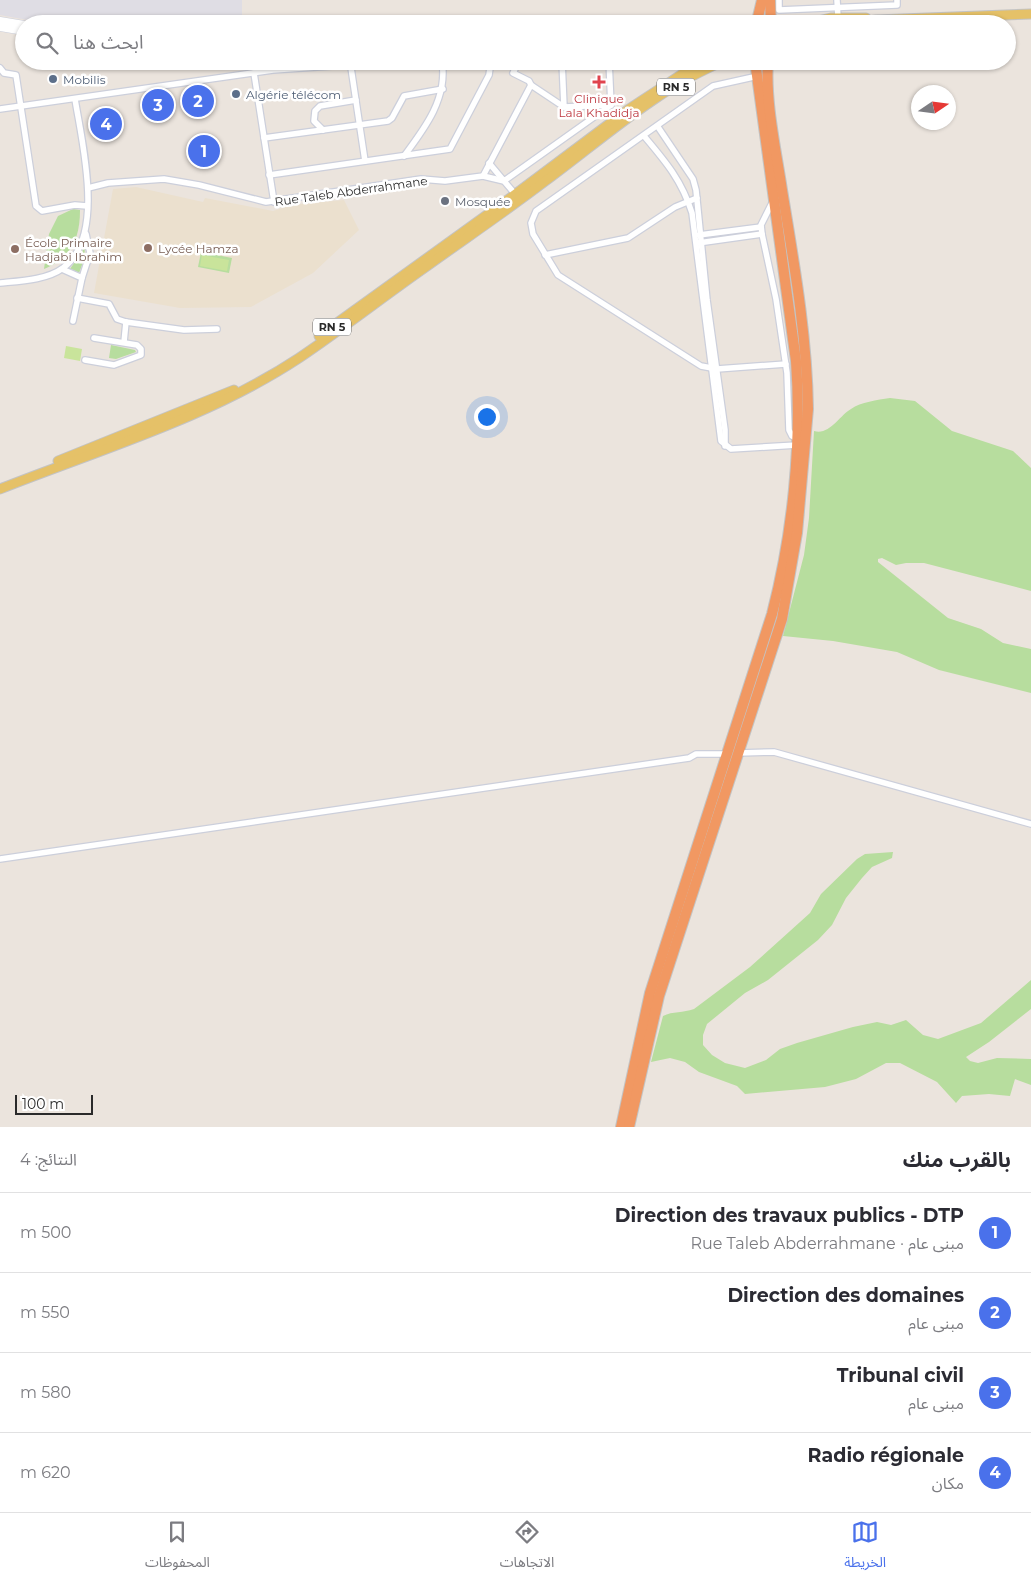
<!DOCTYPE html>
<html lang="ar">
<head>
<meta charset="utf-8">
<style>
  :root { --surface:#fff; --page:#f7f7f7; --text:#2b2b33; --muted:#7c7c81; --line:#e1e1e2; --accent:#4a71eb }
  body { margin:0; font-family:Montserrat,"Noto Sans Arabic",sans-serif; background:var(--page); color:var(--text); direction:rtl }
  .compass { position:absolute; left:911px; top:85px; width:45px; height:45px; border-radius:50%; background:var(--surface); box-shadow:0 1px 4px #0004; rotate:77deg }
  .scale { position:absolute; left:15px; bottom:12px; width:78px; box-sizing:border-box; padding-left:5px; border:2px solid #2a2a2a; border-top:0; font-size:14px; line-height:18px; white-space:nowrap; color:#2a2a2a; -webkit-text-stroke:4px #fff; paint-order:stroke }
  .you { position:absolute; left:486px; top:416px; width:18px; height:18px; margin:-12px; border:4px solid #fff; border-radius:50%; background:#1a73e8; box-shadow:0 0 0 8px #1a73e833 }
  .badge { display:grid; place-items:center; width:32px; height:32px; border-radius:50%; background:var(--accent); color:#fff; font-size:16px; font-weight:700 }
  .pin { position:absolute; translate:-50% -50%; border:2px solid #fff; box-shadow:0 1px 5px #0006 }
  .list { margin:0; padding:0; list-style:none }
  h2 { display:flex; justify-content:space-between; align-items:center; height:65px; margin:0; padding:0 20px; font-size:21px }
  h2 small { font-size:16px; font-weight:400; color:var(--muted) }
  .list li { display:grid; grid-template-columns:32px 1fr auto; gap:15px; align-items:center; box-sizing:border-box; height:80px; padding:0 20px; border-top:1px solid var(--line) }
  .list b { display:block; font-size:19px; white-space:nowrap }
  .list p { margin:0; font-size:16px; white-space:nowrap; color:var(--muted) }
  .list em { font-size:16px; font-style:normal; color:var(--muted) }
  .icon { flex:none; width:28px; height:28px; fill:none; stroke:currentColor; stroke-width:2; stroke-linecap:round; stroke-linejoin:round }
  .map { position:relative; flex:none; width:1031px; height:1127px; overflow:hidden; direction:ltr }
  .search { position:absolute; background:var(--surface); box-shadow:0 1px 4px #0004; left:15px; right:15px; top:15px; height:55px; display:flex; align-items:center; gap:12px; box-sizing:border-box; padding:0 18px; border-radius:28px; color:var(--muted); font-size:19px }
  .sheet { height:385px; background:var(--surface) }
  nav { display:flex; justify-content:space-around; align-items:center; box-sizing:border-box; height:70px; border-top:1px solid var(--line); background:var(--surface); font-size:14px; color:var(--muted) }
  nav a { display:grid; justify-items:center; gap:2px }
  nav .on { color:var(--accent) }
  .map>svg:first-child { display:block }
  .industrial { fill:#dfdde4 }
  .education { fill:#ebe0ce }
  .green { fill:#b7dd9e }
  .pitch { fill:#c9e49b }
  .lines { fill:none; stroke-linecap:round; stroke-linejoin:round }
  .street-casing { stroke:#cccfdb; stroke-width:8 }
  .secondary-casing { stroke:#cccfdb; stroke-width:9 }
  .primary-casing { stroke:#c3c3c3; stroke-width:11 }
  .highway-casing { stroke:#c3c3c3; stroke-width:12 }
  .street { stroke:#fff; stroke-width:5.5 }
  .secondary { stroke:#fff; stroke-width:8 }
  .primary { stroke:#e5c168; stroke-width:9 }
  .highway { stroke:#f19862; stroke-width:10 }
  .service-dot { fill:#5c6f8a; stroke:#fff; stroke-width:2 }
  .health-dot { fill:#e0444e; stroke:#fff; stroke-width:2 }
  .worship-dot { fill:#6b7280; stroke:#fff; stroke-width:2 }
  .education-dot { fill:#8d6e63; stroke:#fff; stroke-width:2 }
  .labels { text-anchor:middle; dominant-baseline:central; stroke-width:5; stroke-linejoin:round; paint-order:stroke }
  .shield { fill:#fff; stroke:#6a6a6a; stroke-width:1 }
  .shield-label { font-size:11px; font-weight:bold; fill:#2a2a2a }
  .service-label { font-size:12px; fill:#4e5e75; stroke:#fff; text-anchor:start }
  .health-label { font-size:12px; fill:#be3a42; stroke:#fff }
  .street-label { font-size:12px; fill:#2a2a2a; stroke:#fff }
  .worship-label { font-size:12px; fill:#5b616d; stroke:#fff; text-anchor:start }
  .education-label { font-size:12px; fill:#785e54; stroke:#fff; text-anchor:start }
</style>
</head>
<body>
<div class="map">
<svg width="1031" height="1127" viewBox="0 0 1031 1127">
  <rect width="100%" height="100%" fill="#ebe4dd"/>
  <polygon class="industrial" points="0,0 242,0 242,23 50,24 0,15"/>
  <polygon class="education" points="136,187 203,202 205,198 273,211 292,205 344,200 359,230 313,273 251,307 180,308 94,293 113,189"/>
  <g class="green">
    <path d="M73,209L80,210C80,239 71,258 44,269L49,234L58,216Z"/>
    <polygon points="85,247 84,260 79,273 70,269"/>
    <polygon points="201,252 232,258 229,273 198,267"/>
    <polygon points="111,345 135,350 136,352 116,359 109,358"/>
    <path d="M890,398L915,401L952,431L1013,451L1031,468V591L924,563H906L896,565L882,558L878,559V562L948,618L981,629L1003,643L1031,649V693L939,670L897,652L833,641L783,636L804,555L809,518L814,431C829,436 840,415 851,409C861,402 877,400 890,398Z"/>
    <path d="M893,852L892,858L872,867L862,878L846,898L832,925L818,940L768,980L745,993L707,1024L703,1035V1045L712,1055L725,1063L745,1068L766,1060L780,1049L797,1043L853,1027L877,1022L891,1025L906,1020L923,1035L938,1039L981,1023L1031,980V1009L989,1042L966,1057L970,1061L978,1063L997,1058L1031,1059V1085L1015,1079L1010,1096L989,1094L962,1096L956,1103L937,1082L900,1063H886L856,1079L825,1087L745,1094L737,1086L699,1072L685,1062L670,1058L651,1062L663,1016C673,1011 683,1013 694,1009L750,967L810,913L821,894L857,859L865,854Z"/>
  </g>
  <g class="pitch">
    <polygon points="202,255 229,260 227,271 200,266"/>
    <polygon points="66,346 82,349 80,361 64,358"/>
  </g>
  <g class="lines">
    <defs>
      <g id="street">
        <polyline points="779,0 779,10 897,5 897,0"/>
        <polyline points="837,0 838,18"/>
        <polyline points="350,61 365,161"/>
        <polyline points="562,61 564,107 611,105 609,61"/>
        <polyline points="293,67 312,61"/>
        <polyline points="0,68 4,73 16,75 36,206 42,211 75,205 87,206"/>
        <polyline points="254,73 274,202"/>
        <polyline points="758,76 713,86 536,211 531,223 533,234 558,275 701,366 717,369 786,364"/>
        <polyline points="531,85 564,107"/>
        <polyline points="0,109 273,70 332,66"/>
        <polyline points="658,127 693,179 696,190 707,300 725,430 725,446"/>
        <polyline points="323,130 314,121 315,111 320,106 356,100"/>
        <path d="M644,136C666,162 682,181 692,213L721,441L731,449L797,445"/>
        <polyline points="264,138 388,121 392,118 404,96 443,89"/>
        <path d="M404,156C425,128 448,98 442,61"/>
        <polyline points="489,163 504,181 611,105"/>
        <polyline points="269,175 450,149 489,75 491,61"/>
        <polyline points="483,176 504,181 516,195"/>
        <polyline points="88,188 108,183 164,179 199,185 266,202 421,179 445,181 483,176 531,85 529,81 513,73 519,61"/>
        <polyline points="774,199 761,225 762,234 776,299 787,373 789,430 792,436 797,439"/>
        <polyline points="699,235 761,227"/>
        <polyline points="698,243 762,234"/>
        <polyline points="545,255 628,238 675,207 697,198"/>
        <polyline points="62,269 82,278 73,321"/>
        <polyline points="82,278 90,253 86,234"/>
        <path d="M0,283C20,281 47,280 63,268C106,237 82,143 75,99"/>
        <polyline points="77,298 109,304 117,319 126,322 184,330 217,329"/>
        <polyline points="124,342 126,322"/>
        <polyline points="85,360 114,365 141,355 141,349 137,345 94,338"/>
        <polyline points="738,753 774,752 1031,824"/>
        <polyline points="0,859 689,758 696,754 728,754"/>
      </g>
      <g id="secondary">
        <polyline points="0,21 24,25"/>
        <polyline points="727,24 750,23"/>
        <polyline points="0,27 24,31"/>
        <polyline points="325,61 332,65 339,61"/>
        <polyline points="335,65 348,61"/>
      </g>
      <g id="primary">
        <polyline points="804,24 831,18 866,18"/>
        <polyline points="844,24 876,20 1031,14"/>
        <polyline points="319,336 498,207 629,109 702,61"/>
        <polyline points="58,461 234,390"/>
        <path d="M0,489C101,449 208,418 299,358C342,329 384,296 427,266C466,238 506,211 544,182C600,141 659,87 724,61"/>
      </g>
      <g id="highway">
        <polyline points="770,0 771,24"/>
        <polyline points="757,21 762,0"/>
        <path d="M621,1127L650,993L772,614C793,533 802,443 796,361L755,61"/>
        <path d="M629,1127L659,996L782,619L797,533L808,409C807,335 794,263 782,190C776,150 765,102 768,61"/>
      </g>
    </defs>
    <use href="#street" class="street-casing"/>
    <use href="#secondary" class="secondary-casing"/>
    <use href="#primary" class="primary-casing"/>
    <use href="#highway" class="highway-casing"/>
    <use href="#street" class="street"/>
    <use href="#secondary" class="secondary"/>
    <use href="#primary" class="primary"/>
    <use href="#highway" class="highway"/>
  </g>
  <g class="service-dot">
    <circle cx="53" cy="79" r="5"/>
    <circle cx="236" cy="94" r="5"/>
  </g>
  <path class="health-dot" d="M596.5 74.5h5v5h5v5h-5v5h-5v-5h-5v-5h5z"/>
  <circle class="worship-dot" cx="445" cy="201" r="5"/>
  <g class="education-dot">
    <circle cx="148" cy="248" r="5"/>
    <circle cx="15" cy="249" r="5"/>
  </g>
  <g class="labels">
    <g class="shield">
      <rect x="657" y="78.5" width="38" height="17" rx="4"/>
      <rect x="313" y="318.5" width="38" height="17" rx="4"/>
    </g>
    <g class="shield-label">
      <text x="676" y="87">RN 5</text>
      <text x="332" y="327">RN 5</text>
    </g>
    <g class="service-label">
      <text x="63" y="79">Mobilis</text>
      <text x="246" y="94">Algérie télécom</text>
    </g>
    <g class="health-label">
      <text x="599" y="98">Clinique<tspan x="599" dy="14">Lala Khadidja</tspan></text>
    </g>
    <g class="street-label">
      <text transform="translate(351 191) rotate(-8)">Rue Taleb Abderrahmane</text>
    </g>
    <g class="worship-label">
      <text x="455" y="201">Mosquée</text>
    </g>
    <g class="education-label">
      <text x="25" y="242">École Primaire<tspan x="25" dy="14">Hadjabi Ibrahim</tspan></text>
      <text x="158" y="248">Lycée Hamza</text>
    </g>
  </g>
</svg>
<svg class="compass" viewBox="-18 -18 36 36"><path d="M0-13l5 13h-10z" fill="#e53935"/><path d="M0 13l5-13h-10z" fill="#7c7c81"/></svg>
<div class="scale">100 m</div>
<div class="you"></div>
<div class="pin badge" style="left:204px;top:151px">1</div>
<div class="pin badge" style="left:198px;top:101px">2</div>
<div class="pin badge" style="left:158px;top:105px">3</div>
<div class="pin badge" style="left:106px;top:124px">4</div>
<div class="search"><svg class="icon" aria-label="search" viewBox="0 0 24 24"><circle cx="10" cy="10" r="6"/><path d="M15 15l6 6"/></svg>ابحث هنا</div>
</div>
<section class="sheet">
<h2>بالقرب منك<small>النتائج: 4</small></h2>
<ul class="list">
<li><span class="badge">1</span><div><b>Direction des travaux publics - DTP</b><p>مبنى عام · Rue Taleb Abderrahmane</p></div><em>500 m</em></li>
<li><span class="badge">2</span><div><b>Direction des domaines</b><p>مبنى عام</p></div><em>550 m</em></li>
<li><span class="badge">3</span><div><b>Tribunal civil</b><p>مبنى عام</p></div><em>580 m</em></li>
<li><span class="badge">4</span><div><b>Radio régionale</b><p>مكان</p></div><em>620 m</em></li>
</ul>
</section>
<nav>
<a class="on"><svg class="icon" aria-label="map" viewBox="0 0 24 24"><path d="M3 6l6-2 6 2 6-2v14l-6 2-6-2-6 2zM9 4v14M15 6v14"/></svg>الخريطة</a>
<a><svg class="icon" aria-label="directions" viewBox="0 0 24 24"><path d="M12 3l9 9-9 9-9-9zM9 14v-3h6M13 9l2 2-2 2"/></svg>الاتجاهات</a>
<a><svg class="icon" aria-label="saved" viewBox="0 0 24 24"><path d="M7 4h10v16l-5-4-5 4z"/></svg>المحفوظات</a>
</nav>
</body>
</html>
